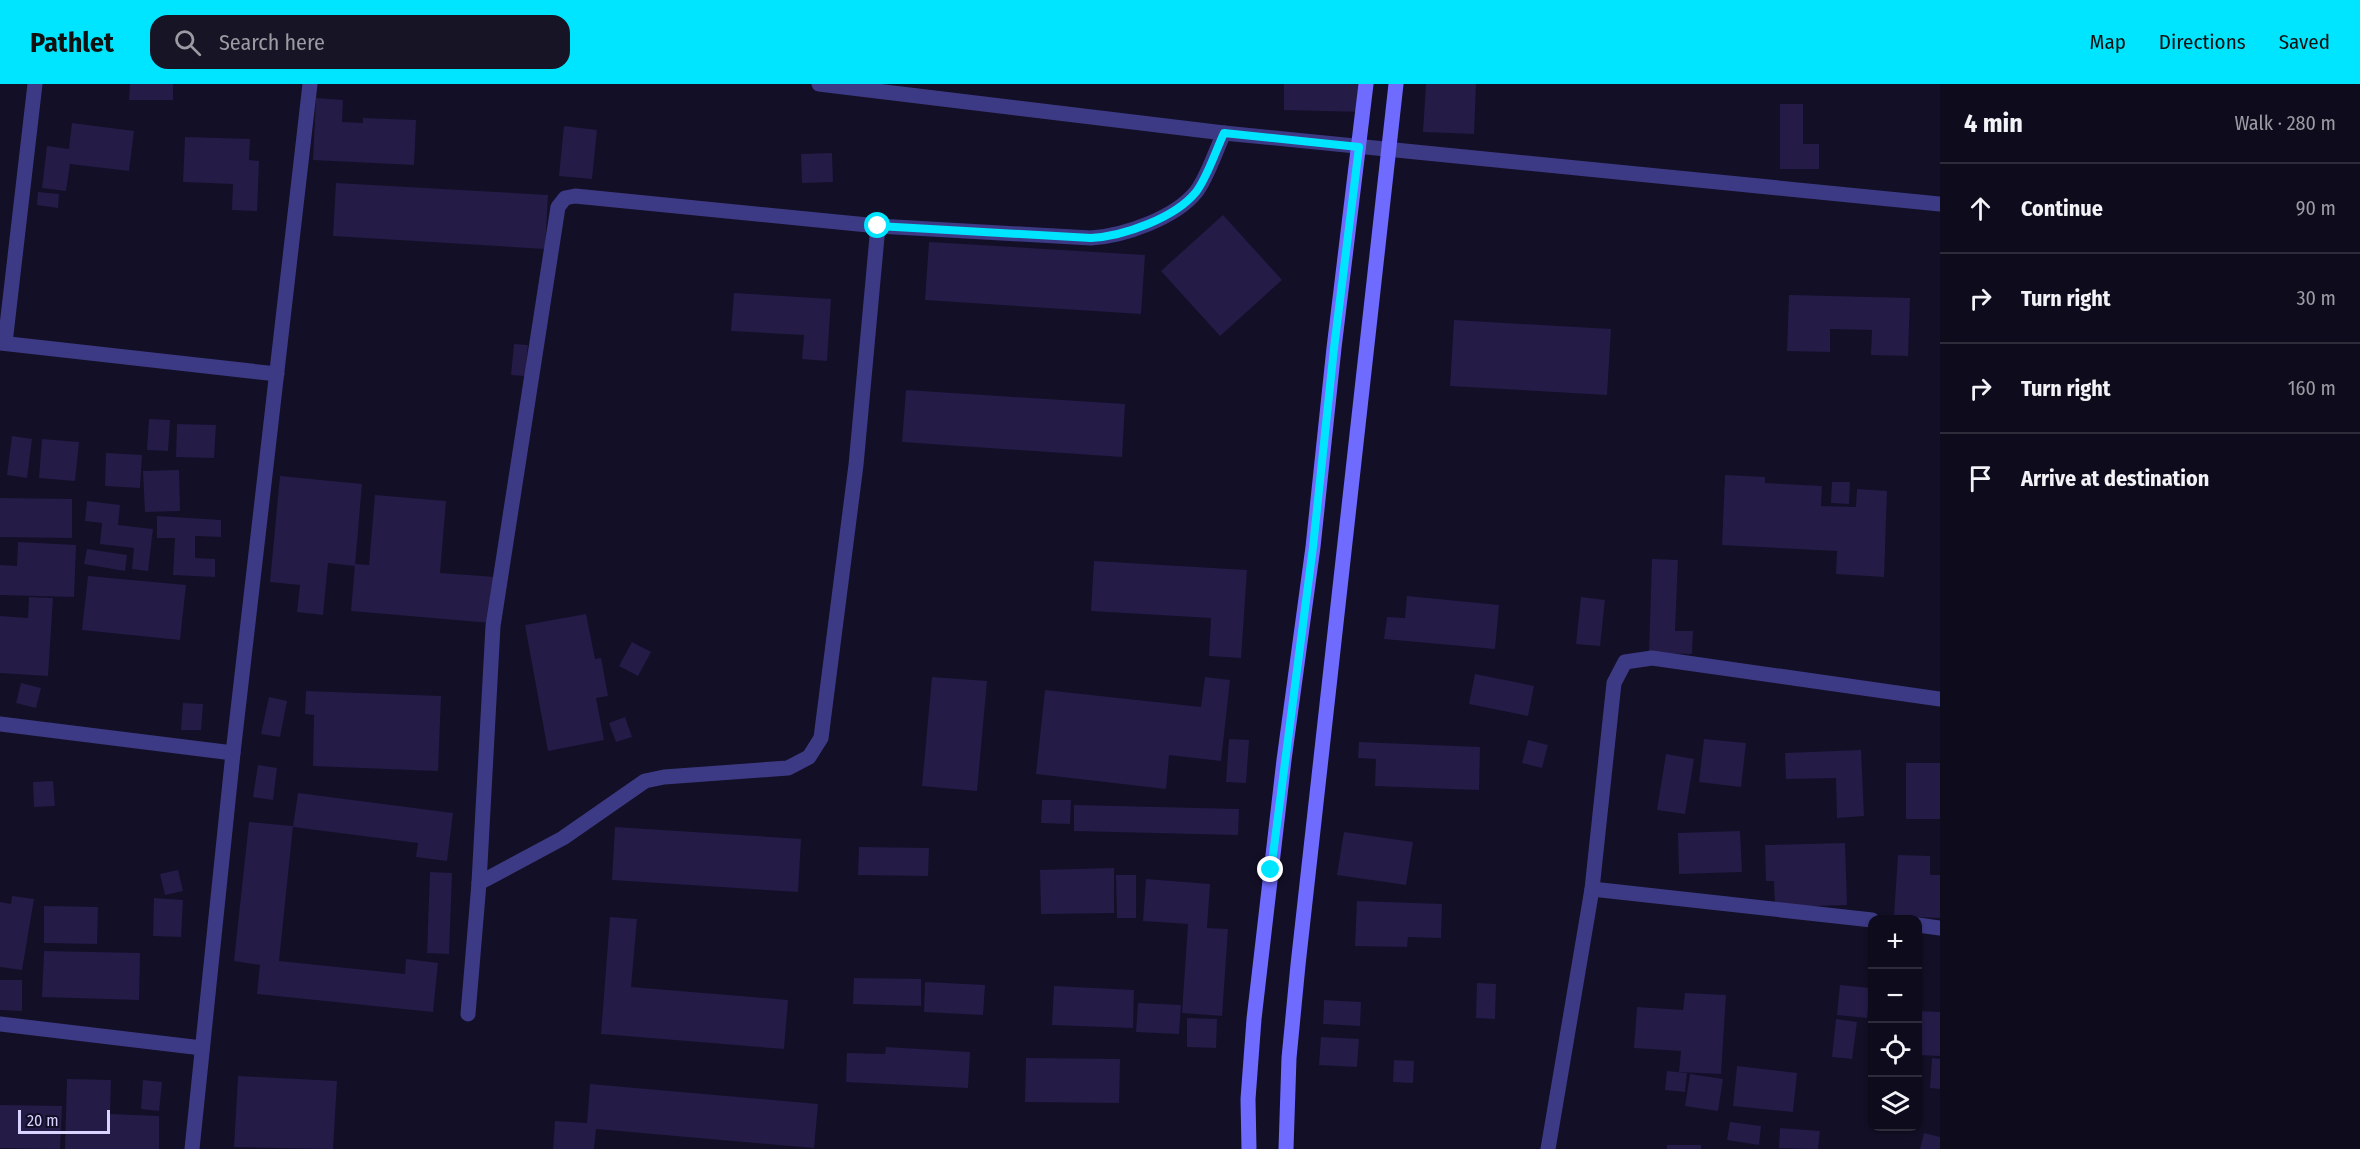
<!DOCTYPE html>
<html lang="en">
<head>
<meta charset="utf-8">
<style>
  :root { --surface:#0e0b1c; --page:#171425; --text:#f1f3f6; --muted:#9b9ba3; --line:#2e2b3b; --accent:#00e5ff }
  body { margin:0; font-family:"Fira Sans Condensed",sans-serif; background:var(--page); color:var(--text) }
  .controls { position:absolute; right:18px; bottom:18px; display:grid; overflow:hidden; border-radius:12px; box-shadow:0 2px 4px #0004 }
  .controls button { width:54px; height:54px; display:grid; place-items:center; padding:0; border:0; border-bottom:2px solid var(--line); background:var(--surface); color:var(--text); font:30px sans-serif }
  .scale { position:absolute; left:18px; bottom:15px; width:92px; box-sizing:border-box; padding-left:6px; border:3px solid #d9d4ff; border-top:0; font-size:16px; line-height:21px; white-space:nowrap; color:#d9d4ff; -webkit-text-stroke:4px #130f26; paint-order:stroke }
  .stop { position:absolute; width:18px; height:18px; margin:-14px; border:4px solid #00e5ff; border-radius:50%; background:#fff }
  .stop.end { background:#00e5ff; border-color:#fff; box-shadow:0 2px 6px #0008 }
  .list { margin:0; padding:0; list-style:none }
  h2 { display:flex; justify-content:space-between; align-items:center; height:78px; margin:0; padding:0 24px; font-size:26px }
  h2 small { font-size:20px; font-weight:400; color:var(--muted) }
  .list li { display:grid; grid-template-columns:39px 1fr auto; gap:18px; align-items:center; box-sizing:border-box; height:90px; padding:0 24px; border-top:2px solid var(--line) }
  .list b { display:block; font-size:22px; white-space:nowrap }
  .list em { font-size:20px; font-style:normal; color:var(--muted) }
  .icon { flex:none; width:33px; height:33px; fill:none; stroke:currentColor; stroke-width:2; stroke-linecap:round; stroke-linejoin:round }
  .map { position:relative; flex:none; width:1940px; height:1065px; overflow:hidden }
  header { display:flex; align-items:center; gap:36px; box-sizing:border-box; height:84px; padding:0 30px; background:var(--accent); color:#111 }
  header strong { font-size:28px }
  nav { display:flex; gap:33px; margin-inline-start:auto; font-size:21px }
  .search { width:420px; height:54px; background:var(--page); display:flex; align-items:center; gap:15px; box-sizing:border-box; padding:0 21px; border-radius:18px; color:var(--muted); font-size:22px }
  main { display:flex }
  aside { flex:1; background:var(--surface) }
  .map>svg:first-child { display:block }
  .building { fill:#241b47 }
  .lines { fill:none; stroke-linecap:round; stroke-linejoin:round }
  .lane { stroke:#3d3a85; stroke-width:15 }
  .street { stroke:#3d3a85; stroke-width:15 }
  .secondary { stroke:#6f6bff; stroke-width:15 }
  .route { stroke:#00e5ff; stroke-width:8 }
</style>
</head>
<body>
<header>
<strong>Pathlet</strong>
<div class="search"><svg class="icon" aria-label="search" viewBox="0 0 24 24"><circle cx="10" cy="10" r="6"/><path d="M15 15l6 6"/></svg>Search here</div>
<nav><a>Map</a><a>Directions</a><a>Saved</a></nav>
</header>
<main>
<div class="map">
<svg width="1940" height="1065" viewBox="0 0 1940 1065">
  <rect width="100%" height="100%" fill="#130f26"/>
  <g class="building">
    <polygon points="130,0 173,0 173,16 129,16"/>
    <polygon points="1284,0 1364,0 1364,28 1284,26"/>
    <polygon points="1426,0 1476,0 1474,50 1423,48"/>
    <polygon points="316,14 343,16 342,38 363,39 363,34 416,36 414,81 313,76"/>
    <polygon points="1780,20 1803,20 1803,60 1819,60 1819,85 1780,85"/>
    <polygon points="72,39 134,47 129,87 70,80 66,107 42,104 47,62 69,65"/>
    <polygon points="564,42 597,46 592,95 559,92"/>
    <polygon points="185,53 250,55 249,76 259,77 257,127 232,126 233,100 183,98"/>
    <polygon points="832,69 833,98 802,99 801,70"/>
    <polygon points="336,99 548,111 545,165 333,152"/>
    <polygon points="38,108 59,110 58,124 37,121"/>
    <polygon points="1223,131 1282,196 1220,252 1161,187"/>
    <polygon points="929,158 1145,171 1141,230 925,216"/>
    <polygon points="734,209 831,215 827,277 802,275 804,251 731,247"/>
    <polygon points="1789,211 1910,214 1908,272 1871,271 1872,246 1830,245 1830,268 1787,267"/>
    <polygon points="1454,236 1611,245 1607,311 1450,302"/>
    <polygon points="514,260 528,261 525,292 511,291"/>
    <polygon points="906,306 1125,320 1122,373 902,358"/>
    <polygon points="149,335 170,336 168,367 147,366"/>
    <polygon points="177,340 216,341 214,374 176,373"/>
    <polygon points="12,352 32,355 27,394 7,391"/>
    <polygon points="42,355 79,358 75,397 39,394"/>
    <polygon points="106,369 142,371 140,404 105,402"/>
    <polygon points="179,386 180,427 145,428 143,387"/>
    <polygon points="1725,391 1765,393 1765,399 1822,402 1821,422 1856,423 1857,405 1887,407 1884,493 1836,490 1837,467 1722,461"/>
    <polygon points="280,392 362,400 355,482 328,479 323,531 297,528 300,501 270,498"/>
    <polygon points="1832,398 1850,398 1849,420 1831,419"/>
    <polygon points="375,411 446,417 440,489 495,493 491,539 351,527 355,480 369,481"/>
    <polygon points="0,414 72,415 72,454 0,453"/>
    <polygon points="87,417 120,421 118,441 153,445 148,487 132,485 134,464 100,460 102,439 85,437"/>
    <polygon points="157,432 221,436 221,453 195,452 195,474 215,475 215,493 173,491 175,454 157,454"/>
    <polygon points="18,458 76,461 74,513 0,511 0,481 17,482"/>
    <polygon points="87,465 127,471 125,487 84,480"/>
    <polygon points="1652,475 1678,476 1675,547 1693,547 1692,570 1649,569"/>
    <polygon points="1094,477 1247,486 1241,574 1209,572 1211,534 1091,527"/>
    <polygon points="88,492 186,501 180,556 82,546"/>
    <polygon points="1407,512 1499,521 1495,565 1384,555 1387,533 1405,534"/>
    <polygon points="29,513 53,514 48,592 0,589 0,532 28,534"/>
    <polygon points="1581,513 1605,516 1600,562 1576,560"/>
    <polygon points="586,530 595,575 601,574 608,612 596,614 604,656 548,667 525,541"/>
    <polygon points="632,558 651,568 638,592 619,582"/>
    <polygon points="1475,590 1534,602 1528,632 1469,620"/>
    <polygon points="932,593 987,597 977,707 922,702"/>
    <polygon points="1205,593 1230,596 1221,677 1169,671 1166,705 1036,690 1045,606 1201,623"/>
    <polygon points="21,599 41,604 36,624 16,619"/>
    <polygon points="306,607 441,612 438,687 313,682 314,631 305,630"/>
    <polygon points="269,613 287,617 280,653 261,650"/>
    <polygon points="183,619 203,620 201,646 181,646"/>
    <polygon points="625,633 632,653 616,658 609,639"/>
    <polygon points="1229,655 1249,656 1246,699 1226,698"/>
    <polygon points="1704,655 1746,659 1741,703 1699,698"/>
    <polygon points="1528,656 1548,661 1542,684 1522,679"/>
    <polygon points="1359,658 1480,663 1479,706 1375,702 1376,675 1358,674"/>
    <polygon points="1861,666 1864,732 1837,734 1836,694 1786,695 1785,669"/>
    <polygon points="1666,670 1694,675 1685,730 1657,726"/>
    <rect x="1906" y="679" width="34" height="56"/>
    <polygon points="258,681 277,684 273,716 253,713"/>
    <polygon points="53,697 55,722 34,723 33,698"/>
    <polygon points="298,709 453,729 447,777 416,773 418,759 293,743"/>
    <polygon points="1042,716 1071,716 1070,740 1041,739"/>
    <polygon points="1074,721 1239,725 1238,751 1074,747"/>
    <polygon points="249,738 293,742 279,877 405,890 406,875 438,879 433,928 257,910 260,881 234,877"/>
    <polygon points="615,743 801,755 798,808 612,796"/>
    <polygon points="1740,747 1742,788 1679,790 1678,749"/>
    <polygon points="1344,748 1413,758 1406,801 1337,791"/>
    <polygon points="1845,759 1847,821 1775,823 1774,797 1766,797 1765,761"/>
    <polygon points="859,763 929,764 928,792 858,791"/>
    <polygon points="1898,771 1930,772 1930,791 1940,791 1940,834 1894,832"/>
    <polygon points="1114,784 1114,829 1041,830 1040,786"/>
    <polygon points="178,786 183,807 165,811 160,790"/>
    <polygon points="430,788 452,789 449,870 427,869"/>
    <polygon points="1116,791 1136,791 1136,834 1117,834"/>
    <polygon points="1146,795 1210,800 1207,844 1228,845 1222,932 1182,929 1188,840 1143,837"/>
    <polygon points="12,812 34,815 22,886 0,883 0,818 11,820"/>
    <polygon points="154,814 183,816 181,853 153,852"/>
    <polygon points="1357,817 1442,820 1441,854 1408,853 1407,863 1355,862"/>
    <polygon points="44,822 98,823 97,860 44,859"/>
    <polygon points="610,833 637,835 631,903 788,916 784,965 601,950"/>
    <polygon points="44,867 140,869 139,916 42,913"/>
    <polygon points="854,894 921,895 921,922 853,920"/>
    <polygon points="0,896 22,896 22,927 0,926"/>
    <polygon points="925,898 985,901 983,931 924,928"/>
    <polygon points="1477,899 1496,900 1495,935 1476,934"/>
    <polygon points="1840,901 1870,904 1867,934 1837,931"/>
    <polygon points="1054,902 1134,906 1133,944 1052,941"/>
    <polygon points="1685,909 1726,911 1721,990 1679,988 1681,967 1634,964 1637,923 1683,926"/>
    <polygon points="1324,916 1361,918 1360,942 1323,940"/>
    <polygon points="1138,919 1181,921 1179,950 1136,948"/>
    <polygon points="1918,927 1940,928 1940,972 1918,971"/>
    <polygon points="1187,934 1217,935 1216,964 1187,963"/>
    <polygon points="1836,935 1857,938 1852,975 1832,973"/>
    <polygon points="1321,953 1359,955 1357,983 1319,981"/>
    <polygon points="886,963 970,968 968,1004 846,998 847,969 885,970"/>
    <polygon points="1026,974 1120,975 1119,1019 1025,1018"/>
    <polygon points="1932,974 1940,975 1940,1005 1930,1004"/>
    <polygon points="1394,976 1414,977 1413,999 1393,998"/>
    <polygon points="1737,982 1797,989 1793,1028 1733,1022"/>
    <polygon points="1667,987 1687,989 1685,1008 1665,1006"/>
    <polygon points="1690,990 1723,995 1718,1027 1685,1022"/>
    <polygon points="238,992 337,997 333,1065 234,1063"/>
    <polygon points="67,995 111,996 110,1030 159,1032 159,1065 65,1065"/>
    <polygon points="143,996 162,998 159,1027 141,1025"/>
    <polygon points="590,1000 818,1020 814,1064 596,1045 594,1065 553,1065 555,1037 587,1039"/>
    <polygon points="0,1021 62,1022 60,1065 0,1064"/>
    <polygon points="1730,1038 1761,1042 1759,1061 1727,1056"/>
    <polygon points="1780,1044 1820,1047 1818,1065 1779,1064"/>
    <polygon points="1924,1049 1940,1053 1940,1065 1920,1065"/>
    <rect x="1667" y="1061" width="34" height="4"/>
  </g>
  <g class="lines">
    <g class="lane">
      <polyline points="479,799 563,754 645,697 664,693 788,684 809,673 821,654 856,381 878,142"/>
      <path d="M468,930L479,799L493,542L558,123L565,114L575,112L878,142L1091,154C1124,152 1175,134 1196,108C1207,94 1216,66 1224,49"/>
    </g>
    <g class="street">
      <polyline points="819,0 1224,49 1940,120"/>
      <polyline points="0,259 277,290"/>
      <polyline points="5,259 35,0"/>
      <polyline points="0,640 233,669"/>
      <polyline points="1592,805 1872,836"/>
      <polyline points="1918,841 1940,844"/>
      <polyline points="0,940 202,964"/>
      <polyline points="192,1065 233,669 310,0"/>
      <polyline points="1548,1065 1592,805 1614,599 1625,578 1652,574 1940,615"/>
    </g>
    <g class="secondary">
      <polyline points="1249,1065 1248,1015 1254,935 1284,676 1313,463 1334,264 1366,0"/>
      <polyline points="1286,1065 1289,974 1298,881 1396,0"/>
    </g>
  </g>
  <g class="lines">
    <path class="route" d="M878,142L1091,154C1124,152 1175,134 1196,108C1207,94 1216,66 1224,49L1359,63L1334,264L1313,463L1271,786"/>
  </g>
</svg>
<div class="controls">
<button>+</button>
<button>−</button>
<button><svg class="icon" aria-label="locate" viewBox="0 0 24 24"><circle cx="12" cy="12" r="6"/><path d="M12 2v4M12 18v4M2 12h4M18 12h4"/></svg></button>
<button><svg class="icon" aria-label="layers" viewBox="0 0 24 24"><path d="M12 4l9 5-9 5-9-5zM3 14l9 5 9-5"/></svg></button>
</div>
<div class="scale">20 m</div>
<div class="stop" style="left:878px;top:142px"></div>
<div class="stop end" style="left:1271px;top:786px"></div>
</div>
<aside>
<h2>4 min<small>Walk · 280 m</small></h2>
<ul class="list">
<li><svg class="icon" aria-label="ahead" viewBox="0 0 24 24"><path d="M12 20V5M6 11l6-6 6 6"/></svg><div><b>Continue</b></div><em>90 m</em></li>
<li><svg class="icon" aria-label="right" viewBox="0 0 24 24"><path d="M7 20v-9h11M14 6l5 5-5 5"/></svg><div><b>Turn right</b></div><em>30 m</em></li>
<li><svg class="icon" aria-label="right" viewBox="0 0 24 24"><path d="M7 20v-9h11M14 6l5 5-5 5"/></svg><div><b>Turn right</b></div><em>160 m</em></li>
<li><svg class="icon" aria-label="arrive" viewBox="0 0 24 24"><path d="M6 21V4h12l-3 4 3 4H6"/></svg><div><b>Arrive at destination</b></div></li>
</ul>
</aside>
</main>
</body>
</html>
